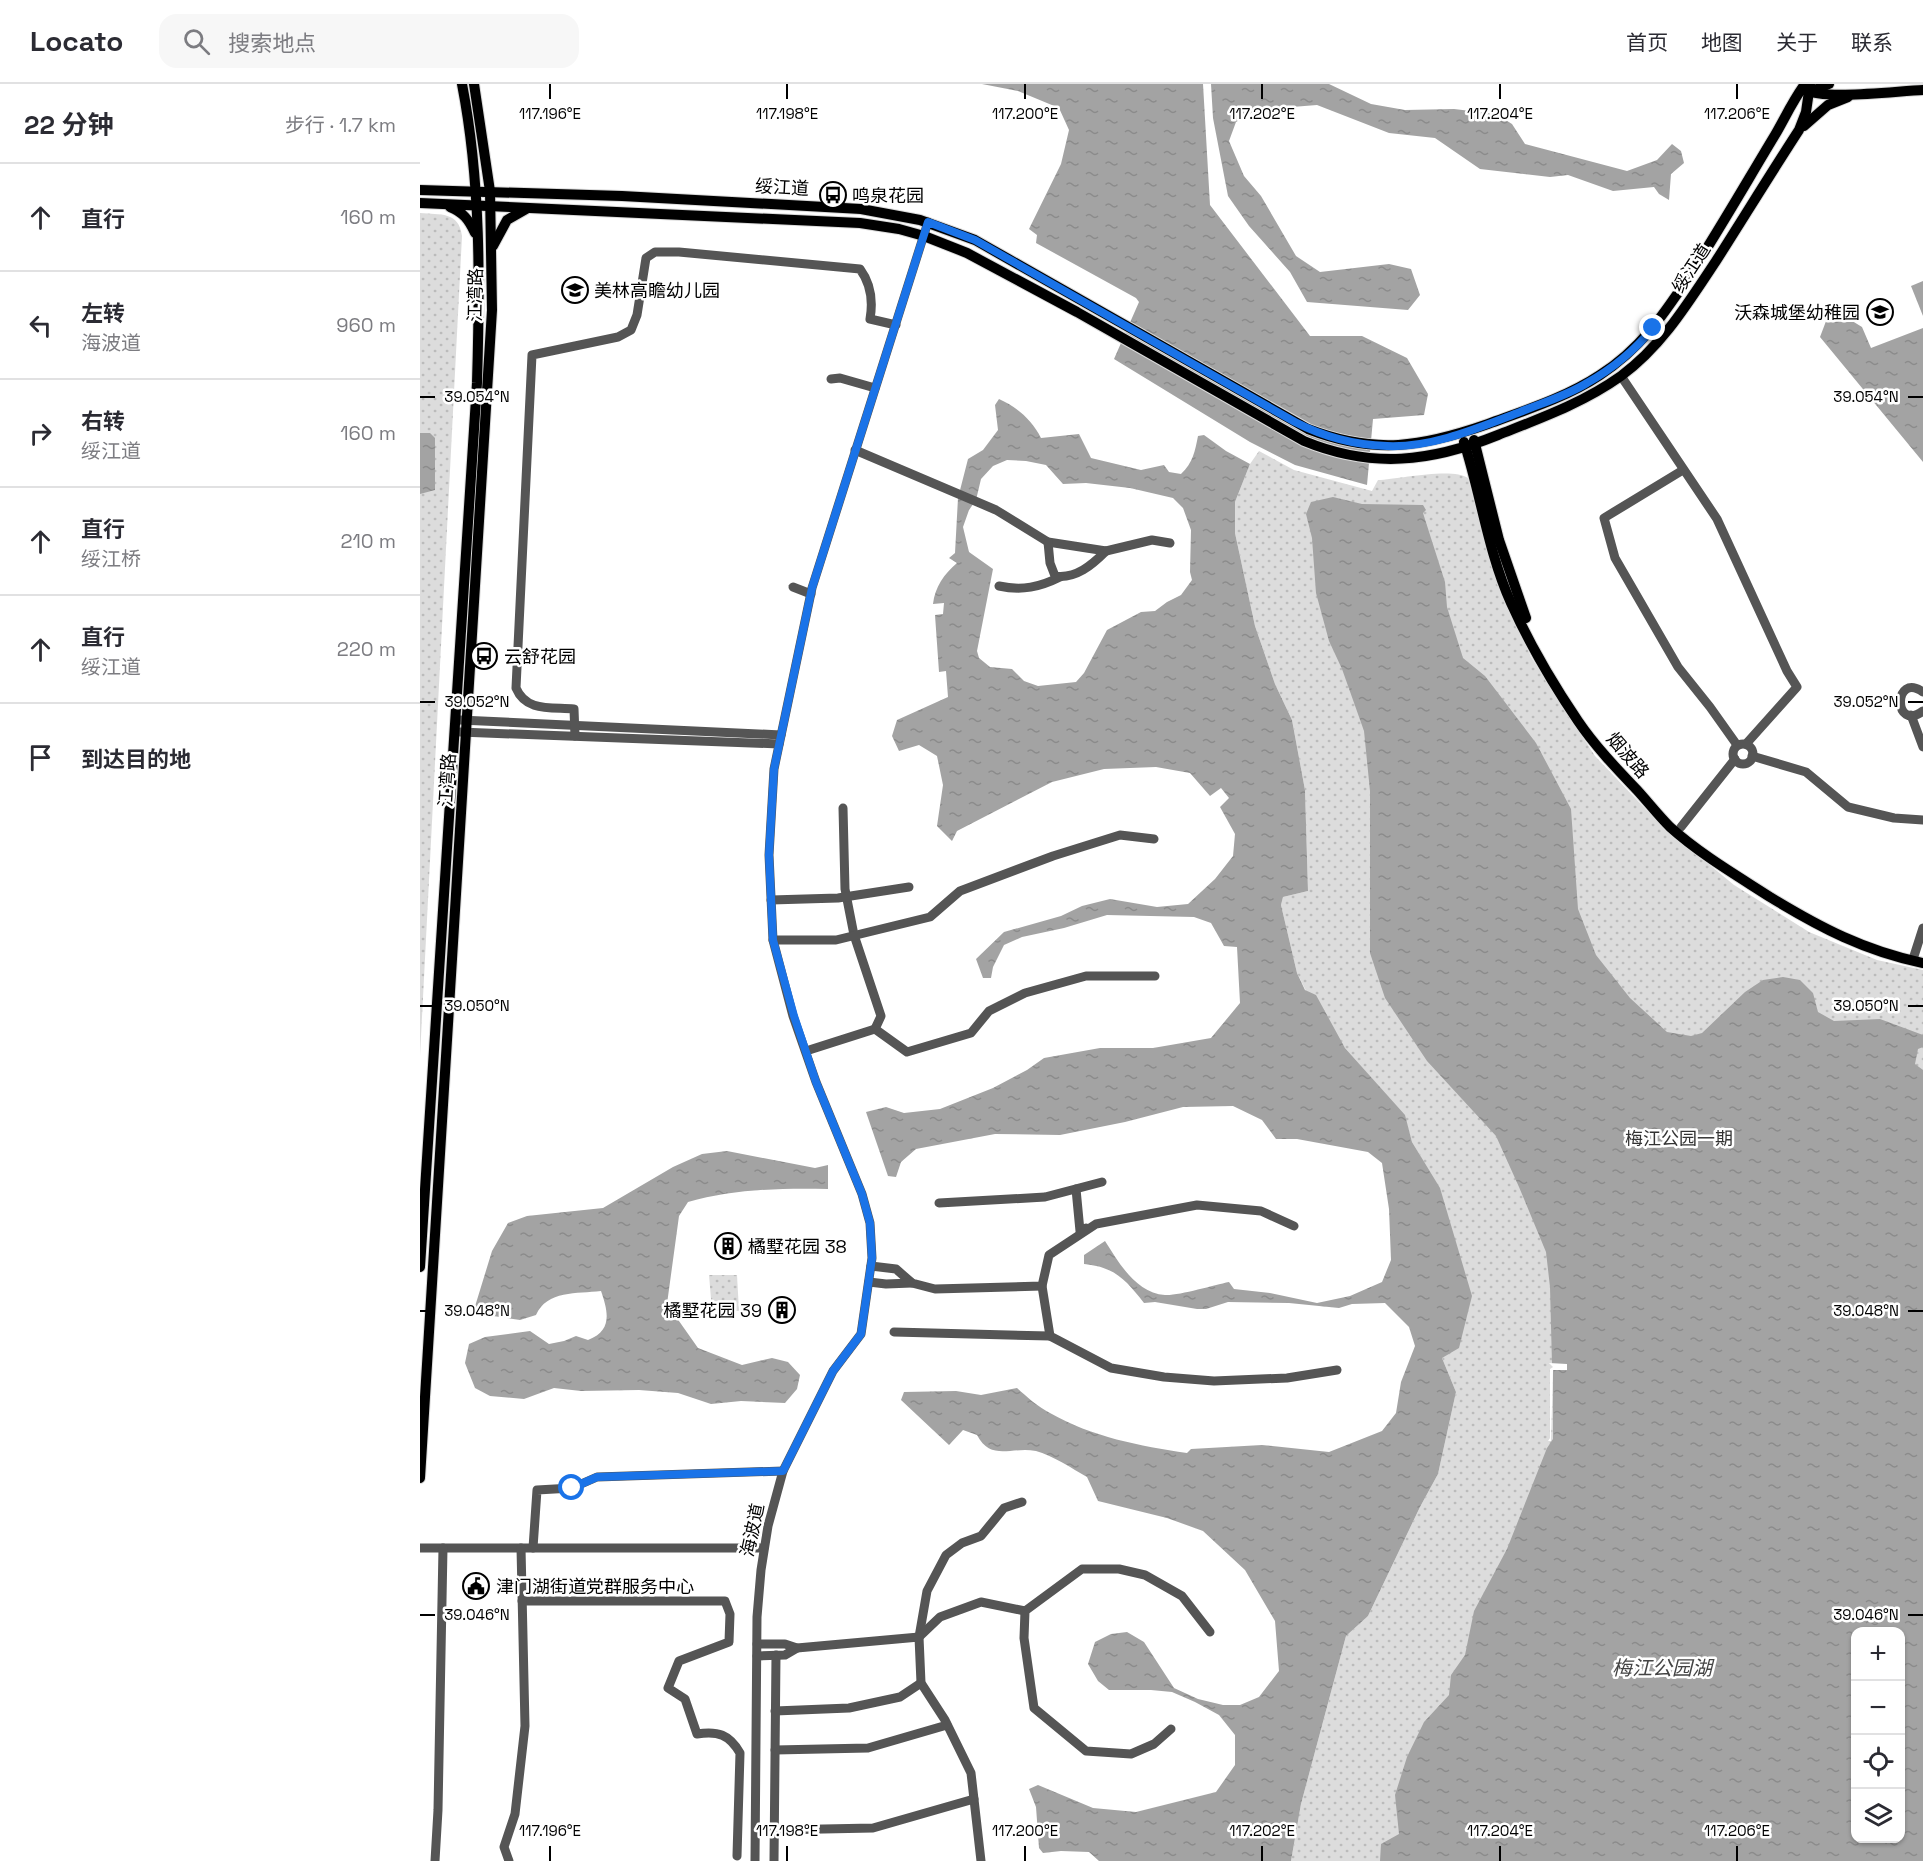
<!DOCTYPE html>
<html lang="zh">
<head>
<meta charset="utf-8">
<style>
  :root { --surface:#fff; --page:#f7f7f7; --text:#2b2b33; --muted:#7c7c81; --line:#e1e1e2 }
  body { margin:0; font-family:"Space Grotesk","Noto Sans SC",sans-serif; background:var(--page); color:var(--text) }
  .controls { position:absolute; right:18px; bottom:18px; display:grid; overflow:hidden; border-radius:12px; box-shadow:0 2px 4px #0004 }
  .controls button { width:54px; height:54px; display:grid; place-items:center; padding:0; border:0; border-bottom:2px solid var(--line); background:var(--surface); color:var(--text); font:30px sans-serif }
  .stop { position:absolute; width:18px; height:18px; margin:-14px; border:4px solid #1a73e8; border-radius:50%; background:#fff }
  .stop.end { background:#1a73e8; border-color:#fff; box-shadow:0 2px 6px #0008 }
  .list { margin:0; padding:0; list-style:none }
  h2 { display:flex; justify-content:space-between; align-items:center; height:78px; margin:0; padding:0 24px; font-size:26px }
  h2 small { font-size:20px; font-weight:400; color:var(--muted) }
  .list li { display:grid; grid-template-columns:39px 1fr auto; gap:18px; align-items:center; box-sizing:border-box; height:108px; padding:0 24px; border-top:2px solid var(--line) }
  .list b { display:block; font-size:22px; white-space:nowrap }
  .list p { margin:0; font-size:20px; white-space:nowrap; color:var(--muted) }
  .list em { font-size:20px; font-style:normal; color:var(--muted) }
  .icon { flex:none; width:33px; height:33px; fill:none; stroke:currentColor; stroke-width:2; stroke-linecap:round; stroke-linejoin:round }
  .map { position:relative; flex:none; width:1503px; height:1777px; overflow:hidden }
  header { display:flex; align-items:center; gap:36px; box-sizing:border-box; height:84px; padding:0 30px; background:var(--surface); border-bottom:2px solid var(--line) }
  header strong { font-size:28px }
  nav { display:flex; gap:33px; margin-inline-start:auto; font-size:21px }
  .search { width:420px; height:54px; background:var(--page); display:flex; align-items:center; gap:15px; box-sizing:border-box; padding:0 21px; border-radius:18px; color:var(--muted); font-size:22px }
  main { display:flex }
  aside { flex:1; background:var(--surface) }
  .map>svg:first-child { display:block }
  .park { fill:url(#park-dots); fill-rule:evenodd }
  .water { fill:url(#water-ripples); fill-rule:evenodd }
  .pier { fill:#fff }
  .lines { fill:none; stroke-linecap:round; stroke-linejoin:round }
  .major-casing { stroke:#dbdbdb; stroke-width:12 }
  .minor { stroke:#555; stroke-width:9 }
  .major { stroke:#000; stroke-width:10 }
  .route { stroke:#1a73e8; stroke-width:8 }
  .ticks { fill:none; stroke:#000; stroke-width:2 }
  .labels { text-anchor:middle; dominant-baseline:central; stroke-width:5; stroke-linejoin:round; paint-order:stroke }
  .street-label { font-size:18px; fill:#000; stroke:#fff }
  .poi-label { font-size:18px; fill:#000; stroke:#fff; text-anchor:start }
  .park-label { font-size:18px; fill:#333; stroke:#fff }
  .water-label { font-size:20px; font-style:italic; fill:#444; stroke:#fff }
  .ticks-label { font-size:15px; text-anchor:middle; fill:#000; stroke:#fff; stroke-width:5; stroke-linejoin:round; paint-order:stroke }
</style>
</head>
<body>
<header>
<strong>Locato</strong>
<div class="search"><svg class="icon" aria-label="search" viewBox="0 0 24 24"><circle cx="10" cy="10" r="6"/><path d="M15 15l6 6"/></svg>搜索地点</div>
<nav><a>首页</a><a>地图</a><a>关于</a><a>联系</a></nav>
</header>
<main>
<aside>
<h2>22 分钟<small>步行 · 1.7 km</small></h2>
<ul class="list">
<li><svg class="icon" aria-label="ahead" viewBox="0 0 24 24"><path d="M12 20V5M6 11l6-6 6 6"/></svg><div><b>直行</b></div><em>160 m</em></li>
<li><svg class="icon" aria-label="left" viewBox="0 0 24 24"><path d="M17 20v-9H6M10 6l-5 5 5 5"/></svg><div><b>左转</b><p>海波道</p></div><em>960 m</em></li>
<li><svg class="icon" aria-label="right" viewBox="0 0 24 24"><path d="M7 20v-9h11M14 6l5 5-5 5"/></svg><div><b>右转</b><p>绥江道</p></div><em>160 m</em></li>
<li><svg class="icon" aria-label="ahead" viewBox="0 0 24 24"><path d="M12 20V5M6 11l6-6 6 6"/></svg><div><b>直行</b><p>绥江桥</p></div><em>210 m</em></li>
<li><svg class="icon" aria-label="ahead" viewBox="0 0 24 24"><path d="M12 20V5M6 11l6-6 6 6"/></svg><div><b>直行</b><p>绥江道</p></div><em>220 m</em></li>
<li><svg class="icon" aria-label="arrive" viewBox="0 0 24 24"><path d="M6 21V4h12l-3 4 3 4H6"/></svg><div><b>到达目的地</b></div></li>
</ul>
</aside>
<div class="map">
<svg width="1503" height="1777" viewBox="0 0 1503 1777">
  <defs>
    <pattern id="park-dots" width="8" height="8" patternUnits="userSpaceOnUse" patternTransform="scale(1.5)"><rect width="8" height="8" fill="#dcdcdc"/><path d="M2 2h.1M6 6h.1" fill="none" stroke="#bbb" stroke-width="1.8" stroke-linecap="round"/></pattern>
    <pattern id="water-ripples" width="26" height="14" patternUnits="userSpaceOnUse" patternTransform="scale(1.5)"><rect width="26" height="14" fill="#a3a3a3"/><path d="M2 4q2-2 4 0t4 0M15 11q2-2 4 0t4 0" fill="none" stroke="#8b8b8b"/></pattern>
  </defs>
  <rect width="100%" height="100%" fill="#fff"/>
  <g class="park">
    <path d="M0,129C20,131 39,127 42,152L0,972Z"/>
    <path d="M839,367L874,386L952,407L958,396C978,395 1033,383 1048,394L1070,476L1111,573L1175,672L1239,739L1314,801L1389,848L1457,876L1503,886V1777H871L881,1720L926,1552L948,1532L1000,1423L1018,1390L1036,1308L1022,1274L1001,1073L992,1058L984,1031L925,964L886,907L877,889L861,821L863,813L888,807L885,706L872,636L855,600L835,542L815,449V418L830,380ZM1436,1548H1480V1754H1436Z"/>
    <polygon points="289,1191 317,1191 319,1227 292,1227"/>
  </g>
  <g class="water">
    <polygon points="562,0 783,0 790,121 890,252 942,252 987,274 1008,310 1004,331 953,335 947,401 875,381 830,358 694,275 719,218 716,214 616,159 617,151 609,145 641,80 649,46 639,24 598,7"/>
    <polygon points="791,0 909,0 951,20 985,26 1034,25 1076,30 1092,40 1105,60 1207,87 1237,76 1252,60 1261,67 1264,79 1251,90 1249,116 1239,110 1234,103 1193,107 1148,91 1130,93 1060,85 1015,54 969,49 897,21 836,26 816,38 809,57 824,92 841,112 876,172 900,188 969,180 991,185 1000,211 988,226 887,218 870,188 829,142 808,112 793,34"/>
    <polygon points="1503,197 1503,232 1491,202"/>
    <polygon points="1411,224 1442,243 1451,264 1503,244 1503,378 1400,253"/>
    <path d="M579,315C597,323 612,336 621,354L659,350L671,374L721,386L744,381L749,388L761,390C773,379 775,367 778,352L784,351L806,367L830,380L815,418V449L835,542L855,600L872,636L885,706L888,807L863,813L861,821L877,889L885,906L896,911L925,964L985,1031L992,1058L1020,1104L1052,1212L1039,1264L1022,1274L1036,1308L1018,1390L1000,1423L948,1532L926,1552L881,1720L871,1777H679L669,1768L641,1767L623,1769L619,1764L616,1723L609,1705L618,1701L673,1724L716,1728L796,1708L815,1681V1651L799,1631L775,1618L752,1608L731,1606H689L678,1597L668,1580L675,1558L691,1550L707,1548L724,1558L754,1604L778,1615L803,1621H820L839,1613L859,1587L855,1537L825,1486L783,1447L747,1434L678,1417L667,1393C653,1385 632,1371 616,1367C592,1362 571,1378 557,1351L543,1346L529,1361L481,1316L484,1308L536,1307L561,1311L597,1304C607,1313 618,1323 630,1329C672,1353 720,1362 767,1369L771,1365L842,1361L909,1368L962,1347L976,1329L981,1298L995,1262L989,1243L965,1219L932,1220L919,1224L869,1219L808,1218L786,1225H777L735,1218L724,1219C706,1196 695,1183 664,1180V1171L685,1157C699,1179 716,1209 745,1211C758,1212 794,1201 809,1198L814,1205L850,1209L897,1219L930,1212L962,1198L971,1176L969,1125L962,1079L948,1068L877,1055H856L842,1036L813,1022L763,1023L705,1038L640,1051L575,1050L496,1065L481,1078L476,1093L468,1092L446,1028L466,1023L484,1029L520,1025L573,1004L607,986L624,974L680,964H733L791,954L820,919L817,863L804,862L791,839L774,833L687,831L644,844L602,853L584,861L573,883L571,894H563L556,875L584,848L641,832L662,822L690,815L737,823L768,820L795,795L813,772L815,750L800,723L809,714L801,704L790,712L770,689L736,683L684,685L632,698L537,747L532,757L517,742L523,701L517,672L499,661L479,667L472,652L477,636L528,613L526,587L519,588L515,531L523,530L524,519L513,520C515,503 524,490 537,479L529,474L535,469L538,414L548,375L563,366L578,346L575,321ZM587,376L606,377L626,381L643,400L666,399L710,404L753,414L763,424L771,446L770,488L772,496L761,511L747,518L735,527L721,528L687,546L664,589L656,598L618,602L604,597L592,585L570,583L559,574L557,567L573,485L549,468L543,443L549,426L556,416L561,395L573,382Z"/>
    <polygon points="0,349 10,349 15,354 15,406 0,410"/>
    <path d="M913,413L942,420L1003,421L1006,426L1003,429L1025,498L1027,523L1043,574L1065,592L1116,659L1151,725L1158,825L1176,871L1210,914L1247,948L1271,952L1282,949L1325,908L1343,896L1363,893L1380,896L1393,909L1398,928L1414,937L1460,935L1503,951V963L1498,965L1495,980L1503,986V1777H960L961,1760L979,1750L975,1711L987,1673L1004,1638L1029,1611L1031,1591L1045,1571L1054,1527L1087,1465L1127,1364L1133,1355V1286L1146,1280H1132L1130,1203L1126,1168L1099,1103L1076,1052L1007,977L965,914L950,869V707L944,647L922,585L909,557L896,509L892,454L886,430L891,418ZM1436,1548H1480V1754H1436Z"/>
    <path d="M307,1067L395,1084L408,1081V1105C362,1104 313,1105 268,1118L259,1132L247,1220L278,1264L322,1281L352,1274L368,1278L380,1291L377,1305L365,1319L321,1317L291,1320L258,1309L219,1306L161,1307L134,1304L104,1315L70,1312L55,1304L45,1279L49,1260L65,1253L110,1247L129,1260L144,1257L156,1252L168,1256C193,1247 188,1227 181,1207C157,1210 127,1206 116,1231L100,1236L53,1229L72,1167L88,1139L107,1132L183,1124L253,1083L282,1070Z"/>
  </g>
  <polygon class="pier" points="1129,1279 1147,1280 1147,1286 1133,1286 1131,1357 1128,1357 1130,1354 1130,1285 1133,1283"/>
  <g class="lines">
    <defs>
      <g id="major">
        <path d="M1384,6C1406,16 1476,7 1503,6"/>
        <polyline points="1392,7 1409,0"/>
        <polyline points="1384,42 1408,21 1428,13"/>
        <path d="M0,106L202,112L441,125L500,136L555,156L888,345C955,371 1002,363 1068,340C1106,326 1147,313 1180,291C1220,265 1242,233 1268,194C1298,148 1326,99 1355,51C1365,34 1373,16 1385,0"/>
        <path d="M0,119L440,139L479,145L504,152L547,169L657,228L884,357C952,385 1011,378 1078,351C1121,334 1163,319 1201,292C1242,262 1268,219 1296,177C1324,133 1351,89 1379,46L1386,28L1390,0"/>
        <path d="M30,123C43,128 49,136 55,149"/>
        <polyline points="73,162 87,136 108,124"/>
        <polyline points="1054,356 1079,456 1106,534"/>
        <path d="M1044,358C1061,411 1068,468 1091,519C1109,559 1133,600 1158,637C1175,662 1196,684 1217,706C1228,718 1238,731 1250,743C1280,770 1316,791 1350,813C1401,844 1445,867 1503,879"/>
        <path d="M0,1183L57,299C60,199 61,98 42,0"/>
        <polyline points="0,1394 72,226 70,107 54,0"/>
      </g>
    </defs>
    <use href="#major" class="major-casing"/>
    <g class="minor">
      <polyline points="1201,292 1297,435 1367,587 1377,603 1326,660"/>
      <polyline points="411,295 420,294 455,304"/>
      <polyline points="435,366 576,426 628,458 686,467 732,456 750,459"/>
      <polyline points="1263,386 1184,434 1195,474 1258,583 1290,623 1317,661"/>
      <path d="M628,458L630,479L635,492C656,495 672,481 686,467"/>
      <path d="M579,502C602,507 620,503 640,493"/>
      <polyline points="373,503 391,510"/>
      <path d="M1503,608C1473,587 1473,649 1503,627"/>
      <polyline points="1491,631 1503,663"/>
      <polyline points="40,636 361,651"/>
      <polyline points="40,648 359,660"/>
      <path d="M155,652L154,625C131,623 106,628 96,604L112,271L198,253L211,246L217,231L226,174L235,168H259L440,185C451,200 453,218 450,235L476,241"/>
      <circle cx="1323" cy="670" r="10"/>
      <polyline points="1332,672 1386,688 1428,723 1474,734 1503,736"/>
      <polyline points="423,724 425,805 434,851 461,932 455,945"/>
      <polyline points="1261,743 1315,675"/>
      <polyline points="351,816 418,814 489,803"/>
      <polyline points="353,856 416,856 510,833 540,807 633,772 700,751 734,755"/>
      <polyline points="1494,872 1503,844"/>
      <polyline points="386,967 455,945 487,968 551,949 569,927 605,909 666,892 735,892"/>
      <polyline points="656,1105 660,1147 666,1144"/>
      <polyline points="519,1119 625,1113 682,1098"/>
      <polyline points="451,1182 476,1185 492,1199 515,1205 622,1202 629,1171 676,1140 777,1121 841,1127 874,1142"/>
      <polyline points="449,1198 466,1200 492,1199"/>
      <polyline points="622,1202 630,1252 691,1284 744,1293 794,1297 867,1294 917,1286"/>
      <polyline points="474,1248 630,1252"/>
      <polyline points="0,1464 344,1464"/>
      <polyline points="113,1464 117,1406 152,1404 177,1393 363,1387"/>
      <path d="M102,1517H305L310,1530L309,1558L259,1577L248,1604L265,1615L277,1650C298,1647 309,1650 320,1669L317,1772"/>
      <polyline points="499,1553 507,1507 526,1471 542,1459 561,1452 584,1424 602,1418"/>
      <polyline points="499,1553 520,1533 561,1518 605,1527"/>
      <polyline points="337,1560 365,1560 377,1564 499,1553 501,1599 525,1636 551,1689 561,1777"/>
      <polyline points="337,1572 365,1571 377,1564"/>
      <polyline points="355,1627 429,1624 480,1613 501,1599"/>
      <polyline points="751,1645 734,1660 711,1670 666,1667 614,1624 604,1554 605,1527 662,1485 699,1485 725,1491 762,1512 790,1548"/>
      <polyline points="355,1666 448,1664 527,1641"/>
      <polyline points="354,1746 453,1744 554,1715"/>
      <polyline points="15,1777 18,1726 23,1464"/>
      <polyline points="89,1777 84,1763 95,1730 105,1642 101,1464"/>
      <polyline points="335,1777 337,1533 341,1486 348,1442 363,1387 413,1287 441,1250 452,1174 450,1139 442,1110 396,998 373,932 353,856 349,771 354,685 392,504 508,138"/>
      <polyline points="354,1777 356,1571"/>
    </g>
    <use href="#major" class="major"/>
  </g>
  <g class="lines">
    <path class="route" d="M152,1404L177,1393L363,1387L413,1287L441,1250L452,1174L450,1139L442,1110L396,998L374,932L353,856L349,771L354,685L392,504L508,138L555,156L875,338C904,353 935,361 967,362C1012,364 1058,344 1100,328C1122,319 1146,312 1167,299C1192,285 1215,266 1233,244"/>
  </g>
  <path class="ticks" d="M130,0V15M367,0V15M605,0V15M842,0V15M1080,0V15M1317,0V15M0,313H15M1488,313H1503M0,618H15M1488,618H1503M0,922H15M1488,922H1503M0,1227H15M1488,1227H1503M0,1531H15M1488,1531H1503M130,1762V1777M367,1762V1777M605,1762V1777M842,1762V1777M1080,1762V1777M1317,1762V1777"/>
  <defs>
    <symbol id="bus-ring" viewBox="-11 -11 22 22"><circle r="9.5" fill="#fff" stroke="#000" stroke-width="1.5"/><path d="M-5-6H5V4H4V6H2V4H-2V6H-4V4H-5ZM-3.5-4V0h7V-4ZM-3.5 1.2v1.5H-2V1.2ZM2 1.2v1.5H3.5V1.2Z" fill="#000"/></symbol>
    <symbol id="school-ring" viewBox="-11 -11 22 22"><circle r="9.5" fill="#fff" stroke="#000" stroke-width="1.5"/><path d="M0-5L7-2L0 1L-7-2ZM-4 1L0 2.5L4 1V4Q0 6-4 4Z" fill="#000"/></symbol>
    <symbol id="building-ring" viewBox="-11 -11 22 22"><circle r="9.5" fill="#fff" stroke="#000" stroke-width="1.5"/><path d="M-4-6H4V6H1V3H-1V6H-4ZM-2.5-4.3h1.7v1.8h-1.7ZM.8-4.3h1.7v1.8H.8ZM-2.5-1h1.7V.8h-1.7ZM.8-1h1.7V.8H.8Z" fill="#000"/></symbol>
    <symbol id="civic-ring" viewBox="-11 -11 22 22"><circle r="9.5" fill="#fff" stroke="#000" stroke-width="1.5"/><path d="M-.6-6.5H3V-4.5H.6V-3L4-1V1h2V6H-6V1h2V-1L-.6-3ZM-1.2 2.5V6h2.4V2.5Z" fill="#000"/></symbol>
  </defs>
  <g fill-rule="evenodd">
    <use href="#bus-ring" x="398" y="96" width="30" height="30"/>
    <use href="#school-ring" x="140" y="191" width="30" height="30"/>
    <use href="#school-ring" x="1445" y="213" width="30" height="30"/>
    <use href="#bus-ring" x="49" y="557" width="30" height="30"/>
    <use href="#building-ring" x="293" y="1147" width="30" height="30"/>
    <use href="#building-ring" x="347" y="1211" width="30" height="30"/>
    <use href="#civic-ring" x="41" y="1487" width="30" height="30"/>
  </g>
  <g class="labels">
    <g class="street-label">
      <text transform="translate(362 103) rotate(3)">绥江道</text>
      <text transform="translate(1271 184) rotate(-57)">绥江道</text>
      <text transform="translate(55 211) rotate(-89)">江湾路</text>
      <text transform="translate(1208 671) rotate(49)">烟波路</text>
      <text transform="translate(27 696) rotate(-86)">江湾路</text>
      <text transform="translate(332 1446) rotate(-78)">海波道</text>
    </g>
    <g class="poi-label">
      <text x="432" y="111">鸣泉花园</text>
      <text x="174" y="206">美林高瞻幼儿园</text>
      <text x="1440" y="228" text-anchor="end">沃森城堡幼稚园</text>
      <text x="84" y="572">云舒花园</text>
      <text x="328" y="1162">橘墅花园 38</text>
      <text x="342" y="1226" text-anchor="end">橘墅花园 39</text>
      <text x="76" y="1502">津门湖街道党群服务中心</text>
    </g>
    <g class="park-label">
      <text x="1259" y="1054">梅江公园一期</text>
    </g>
    <g class="water-label">
      <text x="1242" y="1584">梅江公园湖</text>
    </g>
  </g>
  <g class="ticks-label">
    <text x="130" y="35">117.196°E</text>
    <text x="367" y="35">117.198°E</text>
    <text x="605" y="35">117.200°E</text>
    <text x="842" y="35">117.202°E</text>
    <text x="1080" y="35">117.204°E</text>
    <text x="1317" y="35">117.206°E</text>
    <text x="57" y="318">39.054°N</text>
    <text x="1446" y="318">39.054°N</text>
    <text x="57" y="623">39.052°N</text>
    <text x="1446" y="623">39.052°N</text>
    <text x="57" y="927">39.050°N</text>
    <text x="1446" y="927">39.050°N</text>
    <text x="57" y="1232">39.048°N</text>
    <text x="1446" y="1232">39.048°N</text>
    <text x="57" y="1536">39.046°N</text>
    <text x="1446" y="1536">39.046°N</text>
    <text x="130" y="1752">117.196°E</text>
    <text x="367" y="1752">117.198°E</text>
    <text x="605" y="1752">117.200°E</text>
    <text x="842" y="1752">117.202°E</text>
    <text x="1080" y="1752">117.204°E</text>
    <text x="1317" y="1752">117.206°E</text>
  </g>
</svg>
<div class="controls">
<button>+</button>
<button>−</button>
<button><svg class="icon" aria-label="locate" viewBox="0 0 24 24"><circle cx="12" cy="12" r="6"/><path d="M12 2v4M12 18v4M2 12h4M18 12h4"/></svg></button>
<button><svg class="icon" aria-label="layers" viewBox="0 0 24 24"><path d="M12 4l9 5-9 5-9-5zM3 14l9 5 9-5"/></svg></button>
</div>
<div class="stop" style="left:152px;top:1404px"></div>
<div class="stop end" style="left:1233px;top:244px"></div>
</div>
</main>
</body>
</html>
